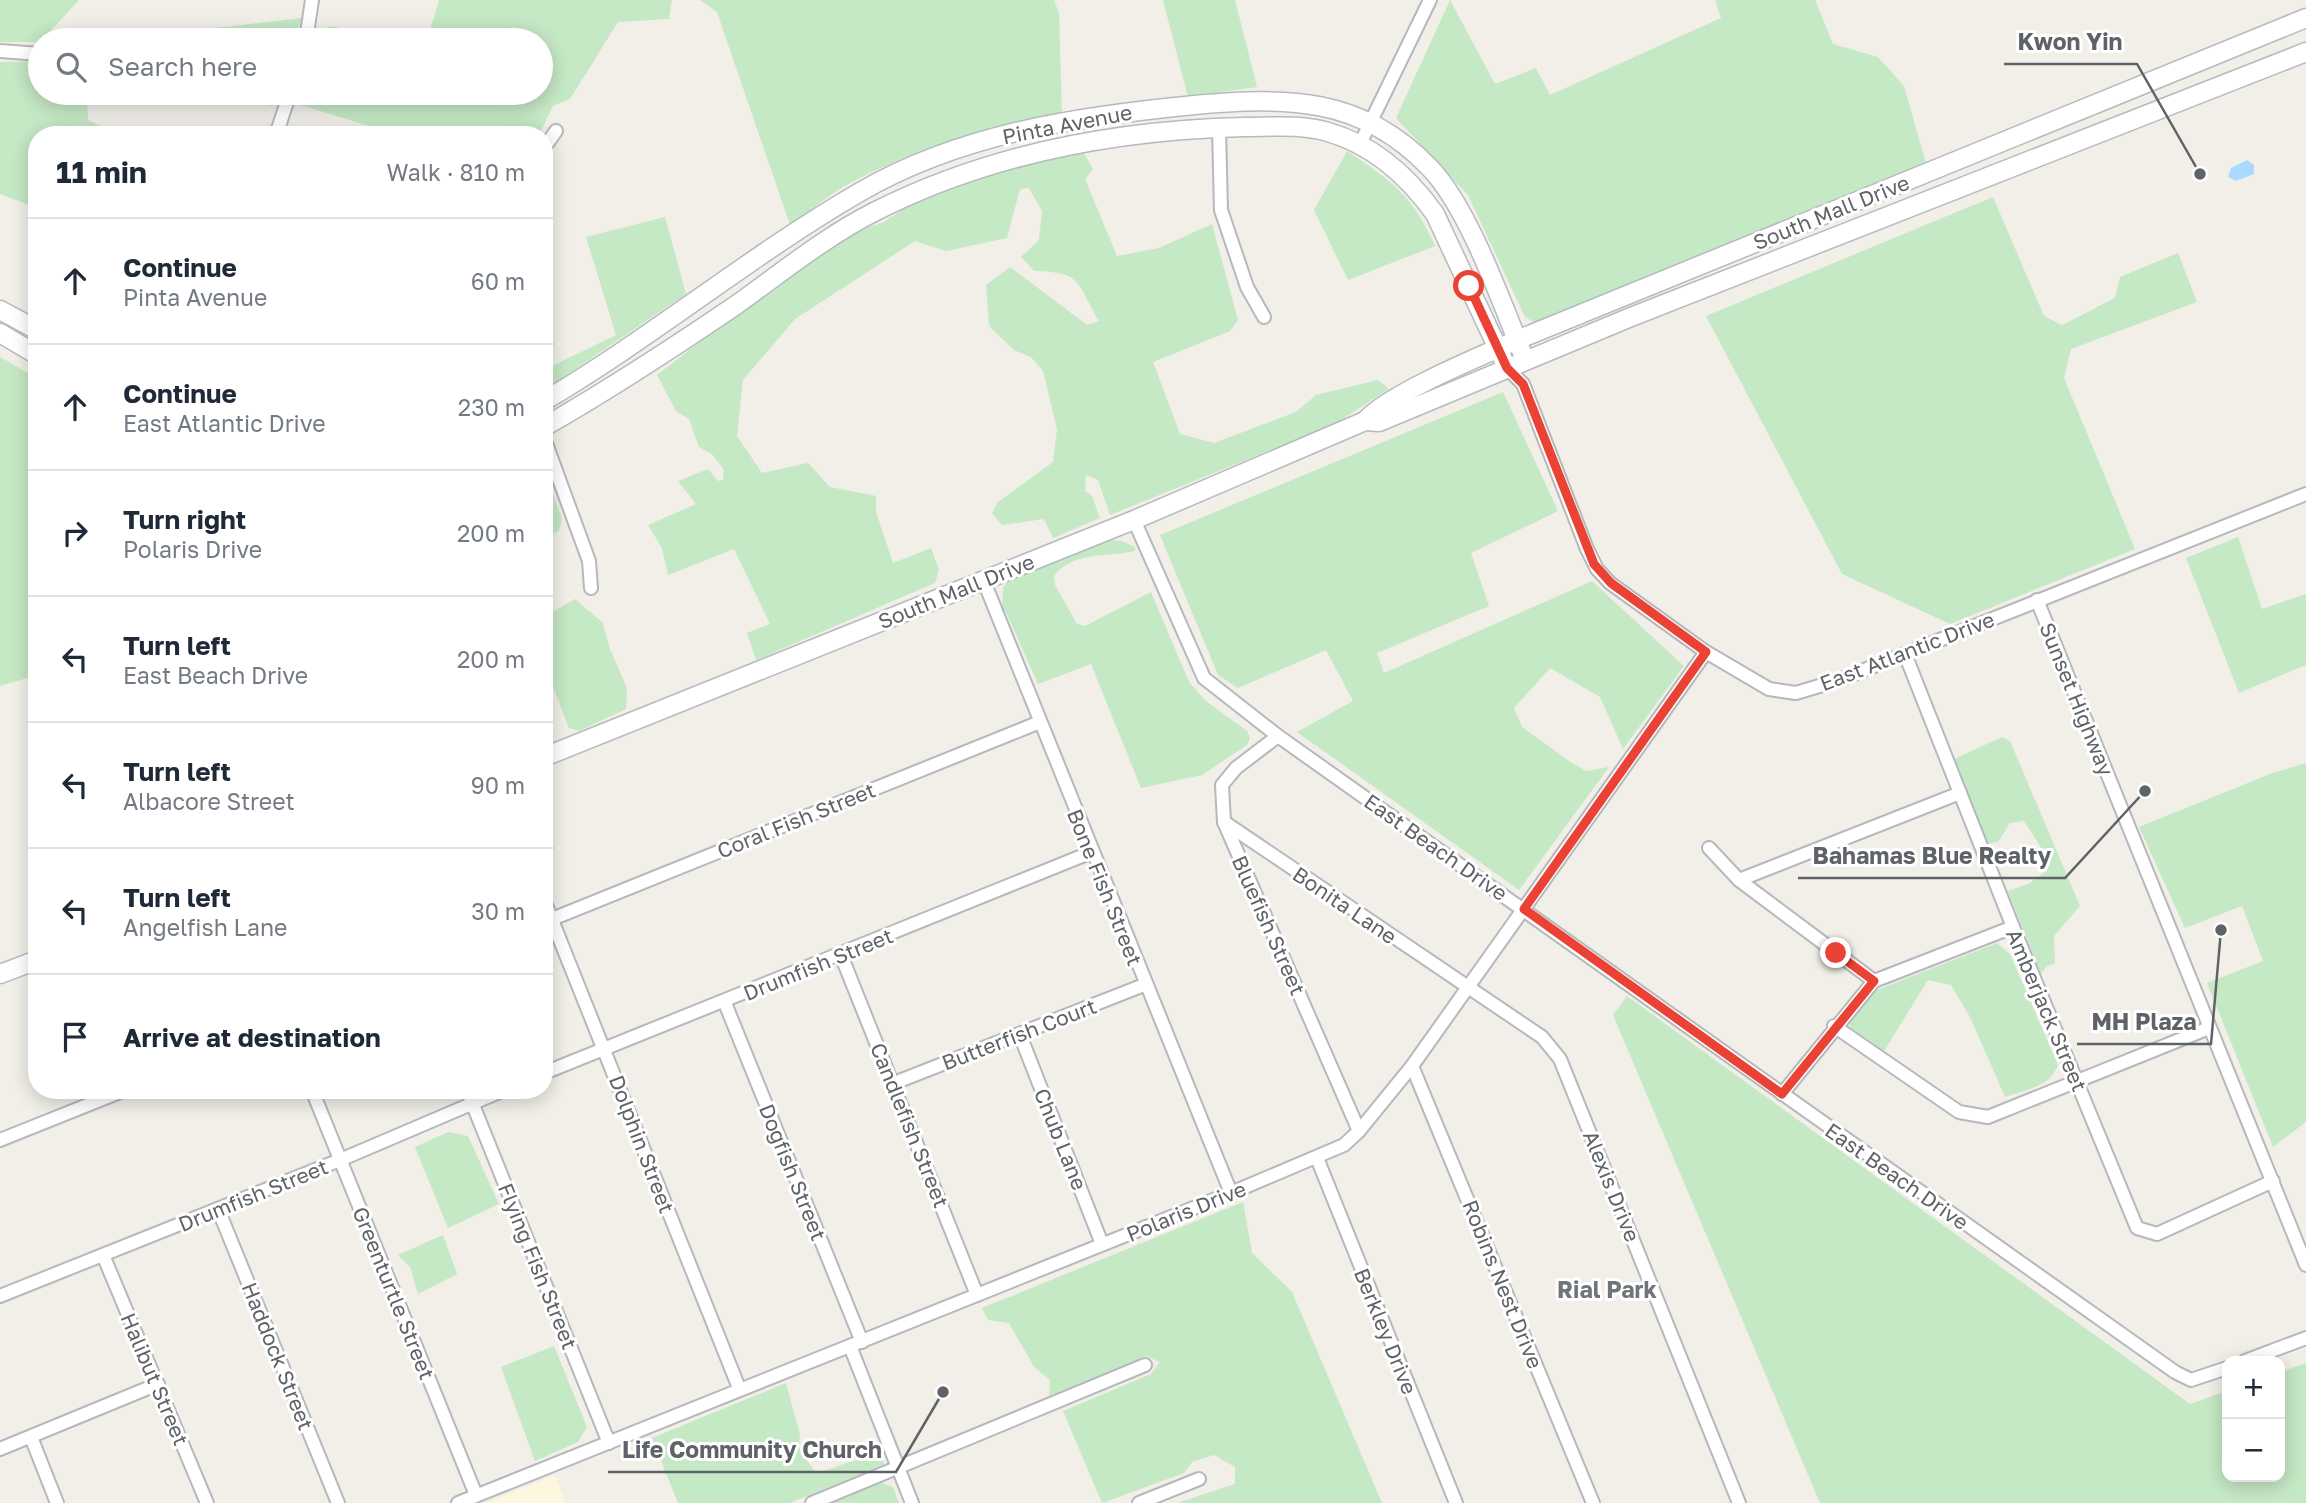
<!DOCTYPE html>
<html lang="en">
<head>
<meta charset="utf-8">
<style>
  :root { --surface:#fff; --page:#f2f2f3; --text:#1f2937; --muted:#747a83; --line:#e0e1e3 }
  body { margin:0; font-family:"Golos Text",sans-serif; background:var(--page); color:var(--text) }
  .controls { position:absolute; right:21px; bottom:21px; display:grid; overflow:hidden; border-radius:14px; box-shadow:0 4px 18px #0003 }
  .controls button { width:63px; height:63px; display:grid; place-items:center; padding:0; border:0; border-bottom:2px solid var(--line); background:var(--surface); color:var(--text); font:35px sans-serif }
  .stop { position:absolute; width:21px; height:21px; margin:-16px; border:5px solid #ea4335; border-radius:50%; background:#fff }
  .stop.end { background:#ea4335; border-color:#fff; box-shadow:0 2px 7px #0008 }
  .list { margin:0; padding:0; list-style:none }
  h2 { display:flex; justify-content:space-between; align-items:center; height:91px; margin:0; padding:0 28px; font-size:30px }
  h2 small { font-size:23px; font-weight:400; color:var(--muted) }
  .list li { display:grid; grid-template-columns:46px 1fr auto; gap:21px; align-items:center; box-sizing:border-box; height:126px; padding:0 28px; border-top:2px solid var(--line) }
  .list b { display:block; font-size:26px; white-space:nowrap }
  .list p { margin:0; font-size:23px; white-space:nowrap; color:var(--muted) }
  .list em { font-size:23px; font-style:normal; color:var(--muted) }
  .icon { flex:none; width:38px; height:38px; fill:none; stroke:currentColor; stroke-width:2; stroke-linecap:round; stroke-linejoin:round }
  .map { position:relative; flex:none; width:2306px; height:1503px; overflow:hidden }
  .search { position:absolute; background:var(--surface); box-shadow:0 4px 18px #0003; left:28px; top:28px; width:525px; height:77px; display:flex; align-items:center; gap:18px; box-sizing:border-box; padding:0 24px; border-radius:38px; color:var(--muted); font-size:26px }
  .panel { position:absolute; background:var(--surface); box-shadow:0 4px 18px #0003; left:28px; top:126px; width:525px; height:973px; border-radius:28px }
  .map>svg:first-child { display:block }
  .commercial { fill:#fef7e0 }
  .green { fill:#c5e8c5 }
  .water { fill:#aadaff }
  .lines { fill:none; stroke-linecap:round; stroke-linejoin:round }
  .street-casing { stroke:#b5b8bc; stroke-width:16 }
  .secondary-casing { stroke:#b6babf; stroke-width:21 }
  .street { stroke:#fff; stroke-width:12 }
  .secondary { stroke:#fff; stroke-width:18 }
  .route { stroke:#ea4335; stroke-width:9 }
  .labels { text-anchor:middle; dominant-baseline:central; stroke-width:6; stroke-linejoin:round; paint-order:stroke }
  .street-label { font-size:21px; fill:#5f6368; stroke:#fff }
  .neighbourhood-label { font-size:23px; font-weight:bold; fill:#70757a; stroke:#fff }
  .leader { fill:none; stroke:#5f6368; stroke-width:2.5 }
  .callout-dot { fill:#5f6368; stroke:#fff; stroke-width:2.5 }
  .callout-label { font-size:23px; text-anchor:middle; font-weight:bold; fill:#5f6368; stroke:#fff; stroke-width:6; stroke-linejoin:round; paint-order:stroke }
</style>
</head>
<body>
<div class="map">
<svg width="2306" height="1503" viewBox="0 0 2306 1503">
  <rect width="100%" height="100%" fill="#f1efe8"/>
  <polygon class="commercial" points="555,1475 566,1503 486,1503"/>
  <g class="green">
    <polygon points="0,0 79,0 40,42 0,42"/>
    <polygon points="439,0 672,0 669,19 618,22 570,99 553,106 539,135 378,135 379,129 297,104 302,93 541,93 541,40 427,40"/>
    <path d="M700,0H1054L1059,13L1062,115C990,126 918,148 852,182C830,193 810,211 790,225L717,12Z"/>
    <polygon points="1163,0 1235,0 1257,87 1188,97"/>
    <polygon points="1450,0 1495,84 1536,68 1550,95 1721,18 1715,0 1815,0 1833,44 1878,57 1904,86 1927,167 1540,325 1525,317 1468,195 1396,118"/>
    <polygon points="302,18 294,40 147,40 146,36"/>
    <polygon points="329,26 420,40 323,40"/>
    <polygon points="40,61 40,93 87,93 88,120 122,135 37,135 37,208 0,194 0,62"/>
    <polygon points="230,93 277,93 272,106"/>
    <path d="M1347,151C1393,182 1412,195 1435,246L1348,280L1314,210Z"/>
    <path d="M1084,153L1093,169L1085,179L1117,256L1159,248L1212,224L1238,320L1230,331L1153,362L1180,434L1214,443L1296,412L1316,395L1378,380L1389,389L1333,425L1110,515L1098,480L1086,475L1085,491L1092,496L1100,518L1053,538L1044,519L1002,525L992,513L998,502L1053,462L1057,429L1043,371L1031,357L1014,350L989,326L986,285L1010,267L1087,325L1099,321C1076,282 1083,272 1034,271L1021,257L1039,240L1042,211L1029,188L1020,189L1007,238L946,251L915,241L795,319L743,380L737,436L762,473L808,463L830,487L876,496V512L893,563L931,548L939,570L935,583L756,660L747,633L770,624L734,549L668,575L662,548L648,525L696,504L678,481L708,469L718,481L723,480L724,470L712,454L699,447L689,419L676,411L657,375L788,274L857,231L884,222L907,206L999,167Z"/>
    <polygon points="1993,197 2044,316 2062,325 2115,298 2120,277 2178,253 2197,302 2071,349 2064,378 2135,549 1950,624 1842,574 1706,316"/>
    <polygon points="665,217 686,294 556,382 544,387 544,370 616,335 586,237"/>
    <polygon points="0,357 37,378 37,675 0,686"/>
    <polygon points="1503,392 1558,511 1471,553 1489,606 1377,653 1384,673 1592,581 1684,666 1623,749 1600,697 1550,668 1514,708 1522,727 1569,761 1586,771 1609,767 1519,890 1297,732 1353,701 1326,650 1238,688 1218,675 1160,535"/>
    <polygon points="544,472 562,518 559,531 544,538"/>
    <polygon points="2238,537 2262,609 2306,594 2306,665 2239,693 2186,558"/>
    <path d="M1109,540L1122,541L1135,547V551C1109,557 1072,551 1054,576L1055,585L1077,624L1085,626L1151,592L1189,682L1206,701L1247,731L1250,738L1247,745L1202,775L1141,788L1091,664L1038,684L1006,612L1002,610L1003,587L1015,574Z"/>
    <polygon points="575,599 602,622 610,649 627,688 626,709 579,731 569,728 544,663 544,617"/>
    <polygon points="2002,737 2010,741 2080,906 2054,936 2055,963 2046,967 2041,974 2008,891 2028,884 2047,871 2044,852 2024,821 2010,823 1998,842 1987,844 1952,760"/>
    <polygon points="2306,763 2306,1122 2273,1147 2207,983 2263,961 2242,906 2185,928 2139,827 2270,774"/>
    <path d="M1997,943L2010,954L2058,1065C2050,1087 2025,1090 2005,1097L1970,1017L1951,985L1928,980L1884,1051L1850,1027L1849,1014L1874,991Z"/>
    <polygon points="1627,996 2190,1404 2227,1391 2227,1477 2280,1477 2280,1372 2306,1363 2306,1503 1820,1503 1613,1015"/>
    <polygon points="448,1132 468,1136 499,1204 448,1228 415,1147"/>
    <polygon points="1243,1202 1252,1253 1292,1292 1382,1503 1177,1503 1235,1484 1235,1467 1214,1455 1192,1462 1184,1473 1102,1503 1063,1411 1151,1374 1160,1362 1146,1356 1049,1396 1050,1380 1034,1367 1009,1323 988,1320 982,1308"/>
    <polygon points="443,1235 457,1274 418,1294 410,1267 398,1255"/>
    <polygon points="554,1346 587,1427 578,1442 535,1461 501,1367"/>
    <polygon points="786,1383 800,1435 799,1447 814,1471 818,1473 878,1452 882,1455 884,1464 790,1503 678,1503 652,1438"/>
    <polygon points="878,1482 893,1487 899,1503 828,1503"/>
  </g>
  <polygon class="water" points="2247,160 2254,165 2254,174 2236,181 2228,177 2231,168"/>
  <g class="lines">
    <defs>
      <g id="street">
        <polyline points="306,40 312,0"/>
        <polyline points="0,51 40,54"/>
        <polyline points="1219,128 1221,210 1247,287 1264,317"/>
        <polyline points="276,135 290,93"/>
        <polyline points="1360,144 1430,0"/>
        <polyline points="544,148 556,131"/>
        <polyline points="1507,368 1523,384 1587,549 1597,569 1610,583 1706,652 1769,689 1796,693 1839,680 2306,494"/>
        <polyline points="544,438 589,561 591,588"/>
        <polyline points="1134,520 1204,678 1278,736 2175,1372 2191,1380 2227,1368"/>
        <polyline points="983,579 1231,1193"/>
        <polyline points="2037,600 2306,1265"/>
        <polyline points="1905,654 2013,927 2137,1228 2157,1234 2273,1181"/>
        <polyline points="1278,736 1236,768 1222,785 1224,822 1359,1131"/>
        <polyline points="1224,822 1542,1037 1560,1059 1739,1503"/>
        <polyline points="1709,848 1739,880 1874,981"/>
        <polyline points="1739,880 1960,793"/>
        <polyline points="544,900 739,1388"/>
        <polyline points="552,919 1040,722"/>
        <polyline points="841,955 977,1295"/>
        <polyline points="725,1003 862,1342"/>
        <polyline points="1834,1026 1959,1112 1988,1117 2209,1028"/>
        <polyline points="1020,1035 1102,1244"/>
        <polyline points="1412,1066 1593,1503"/>
        <polyline points="544,1073 1092,852"/>
        <polyline points="894,1083 1144,985"/>
        <polyline points="312,1090 476,1495"/>
        <polyline points="467,1090 609,1443"/>
        <polyline points="1782,1094 1874,981 2013,927"/>
        <polyline points="0,1140 125,1090"/>
        <polyline points="1317,1158 1456,1503"/>
        <polyline points="218,1209 338,1503"/>
        <polyline points="103,1255 207,1503"/>
        <polyline points="0,1296 340,1160 504,1090"/>
        <polyline points="850,1346 912,1503"/>
        <polyline points="2245,1361 2306,1338"/>
        <polyline points="31,1437 57,1503"/>
        <polyline points="0,1449 158,1384"/>
        <polyline points="458,1503 1231,1193 1344,1145 1359,1131 1412,1066 1706,652"/>
        <polyline points="812,1503 1145,1365"/>
        <polyline points="1139,1503 1199,1479"/>
      </g>
      <g id="secondary">
        <polyline points="0,310 37,330"/>
        <polyline points="0,333 37,355"/>
        <path d="M544,401C653,337 751,255 860,192C962,133 1080,116 1195,105C1286,97 1361,96 1429,167C1468,206 1503,306 1525,360"/>
        <path d="M1365,421C1388,394 1481,356 1517,340L2306,18"/>
        <path d="M544,427C610,389 673,348 736,305C781,273 826,236 876,211C989,154 1118,130 1244,127C1272,127 1301,124 1328,132C1373,145 1408,176 1435,214L1507,368"/>
        <polyline points="544,757 1134,520 1365,421 1379,422 1631,317 2306,52"/>
        <polyline points="0,974 37,960"/>
      </g>
    </defs>
    <use href="#street" class="street-casing"/>
    <use href="#secondary" class="secondary-casing"/>
    <use href="#street" class="street"/>
    <use href="#secondary" class="secondary"/>
  </g>
  <g class="lines">
    <polyline class="route" points="1469,286 1507,368 1523,384 1594,564 1611,583 1706,652 1524,909 1782,1094 1874,981 1836,953"/>
  </g>
  <g class="labels">
    <g class="street-label">
      <text transform="translate(1067 124) rotate(-11)">Pinta Avenue</text>
      <text transform="translate(1831 212) rotate(-22)">South Mall Drive</text>
      <text transform="translate(956 591) rotate(-22)">South Mall Drive</text>
      <text transform="translate(1907 651) rotate(-21)">East Atlantic Drive</text>
      <text transform="translate(2077 699) rotate(68)">Sunset Highway</text>
      <text transform="translate(796 820) rotate(-22)">Coral Fish Street</text>
      <text transform="translate(1436 847) rotate(35)">East Beach Drive</text>
      <text transform="translate(1105 887) rotate(68)">Bone Fish Street</text>
      <text transform="translate(1345 905) rotate(34)">Bonita Lane</text>
      <text transform="translate(1269 925) rotate(66)">Bluefish Street</text>
      <text transform="translate(818 964) rotate(-22)">Drumfish Street</text>
      <text transform="translate(2047 1010) rotate(67)">Amberjack Street</text>
      <text transform="translate(1019 1034) rotate(-21)">Butterfish Court</text>
      <text transform="translate(910 1125) rotate(68)">Candlefish Street</text>
      <text transform="translate(1061 1139) rotate(68)">Chub Lane</text>
      <text transform="translate(642 1144) rotate(69)">Dolphin Street</text>
      <text transform="translate(793 1172) rotate(68)">Dogfish Street</text>
      <text transform="translate(1897 1176) rotate(35)">East Beach Drive</text>
      <text transform="translate(1612 1186) rotate(68)">Alexis Drive</text>
      <text transform="translate(253 1195) rotate(-22)">Drumfish Street</text>
      <text transform="translate(1186 1211) rotate(-22)">Polaris Drive</text>
      <text transform="translate(538 1266) rotate(68)">Flying Fish Street</text>
      <text transform="translate(1503 1284) rotate(68)">Robins Nest Drive</text>
      <text transform="translate(394 1293) rotate(68)">Greenturtle Street</text>
      <text transform="translate(1386 1331) rotate(68)">Berkley Drive</text>
      <text transform="translate(278 1356) rotate(68)">Haddock Street</text>
      <text transform="translate(155 1379) rotate(67)">Halibut Street</text>
    </g>
    <g class="neighbourhood-label">
      <text x="1607" y="1289">Rial Park</text>
    </g>
  </g>
  <path class="leader" d="M2200 174L2137 64H2004M2145 791L2065 878H1798M2221 930L2211 1044H2077M943 1392L896 1472H608"/>
  <g class="callout-dot">
    <circle cx="2200" cy="174" r="7"/>
    <circle cx="2145" cy="791" r="7"/>
    <circle cx="2221" cy="930" r="7"/>
    <circle cx="943" cy="1392" r="7"/>
  </g>
  <g class="callout-label">
    <text x="2070" y="50">Kwon Yin</text>
    <text x="1932" y="864">Bahamas Blue Realty</text>
    <text x="2144" y="1030">MH Plaza</text>
    <text x="752" y="1458">Life Community Church</text>
  </g>
</svg>
<div class="controls">
<button>+</button>
<button>−</button>
</div>
<div class="stop" style="left:1469px;top:286px"></div>
<div class="stop end" style="left:1836px;top:953px"></div>
<div class="search"><svg class="icon" aria-label="search" viewBox="0 0 24 24"><circle cx="10" cy="10" r="6"/><path d="M15 15l6 6"/></svg>Search here</div>
<section class="panel">
<h2>11 min<small>Walk · 810 m</small></h2>
<ul class="list">
<li><svg class="icon" aria-label="ahead" viewBox="0 0 24 24"><path d="M12 20V5M6 11l6-6 6 6"/></svg><div><b>Continue</b><p>Pinta Avenue</p></div><em>60 m</em></li>
<li><svg class="icon" aria-label="ahead" viewBox="0 0 24 24"><path d="M12 20V5M6 11l6-6 6 6"/></svg><div><b>Continue</b><p>East Atlantic Drive</p></div><em>230 m</em></li>
<li><svg class="icon" aria-label="right" viewBox="0 0 24 24"><path d="M7 20v-9h11M14 6l5 5-5 5"/></svg><div><b>Turn right</b><p>Polaris Drive</p></div><em>200 m</em></li>
<li><svg class="icon" aria-label="left" viewBox="0 0 24 24"><path d="M17 20v-9H6M10 6l-5 5 5 5"/></svg><div><b>Turn left</b><p>East Beach Drive</p></div><em>200 m</em></li>
<li><svg class="icon" aria-label="left" viewBox="0 0 24 24"><path d="M17 20v-9H6M10 6l-5 5 5 5"/></svg><div><b>Turn left</b><p>Albacore Street</p></div><em>90 m</em></li>
<li><svg class="icon" aria-label="left" viewBox="0 0 24 24"><path d="M17 20v-9H6M10 6l-5 5 5 5"/></svg><div><b>Turn left</b><p>Angelfish Lane</p></div><em>30 m</em></li>
<li><svg class="icon" aria-label="arrive" viewBox="0 0 24 24"><path d="M6 21V4h12l-3 4 3 4H6"/></svg><div><b>Arrive at destination</b></div></li>
</ul>
</section>
</div>
</body>
</html>
